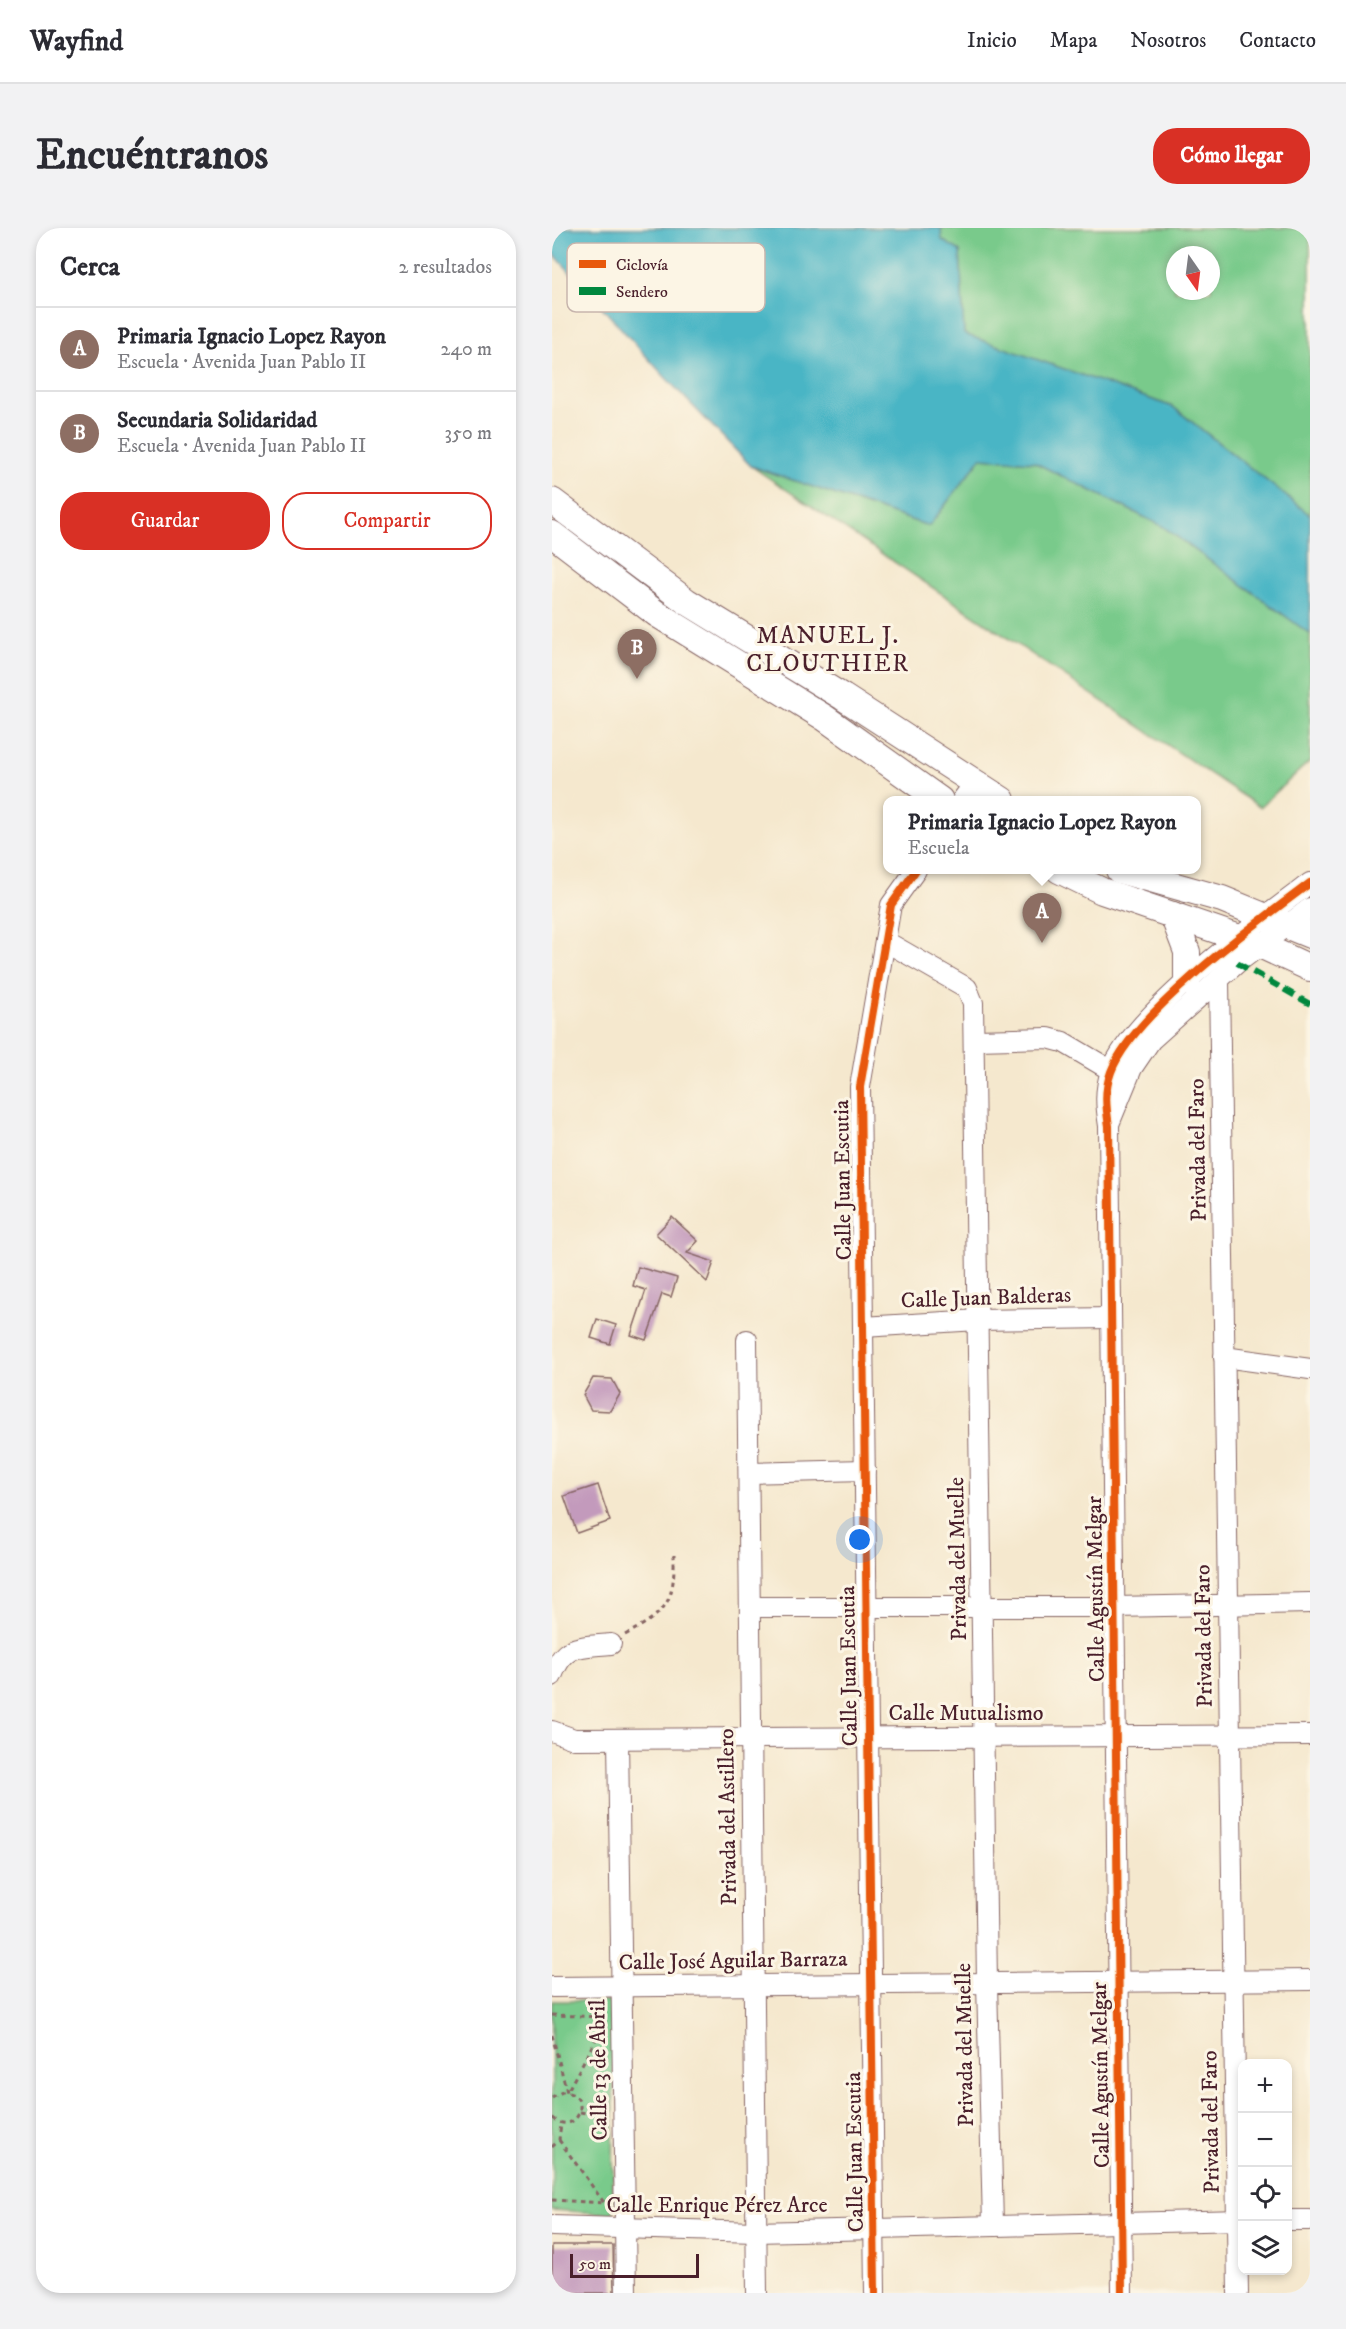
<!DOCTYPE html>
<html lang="es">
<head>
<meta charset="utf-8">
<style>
  :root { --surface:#fff; --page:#f2f2f3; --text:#2b2b33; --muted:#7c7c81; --line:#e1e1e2; --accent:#d93025 }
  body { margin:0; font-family:"IM FELL DW Pica",serif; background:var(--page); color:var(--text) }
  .controls { position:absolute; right:18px; bottom:18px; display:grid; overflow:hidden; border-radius:12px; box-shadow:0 3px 9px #0003 }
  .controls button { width:54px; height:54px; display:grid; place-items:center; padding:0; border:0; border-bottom:2px solid var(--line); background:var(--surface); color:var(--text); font:30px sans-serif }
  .compass { position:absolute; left:614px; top:18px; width:54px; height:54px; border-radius:50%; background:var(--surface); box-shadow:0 3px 9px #0003; rotate:166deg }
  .scale { position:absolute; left:18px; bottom:15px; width:129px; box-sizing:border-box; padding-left:6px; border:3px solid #4a1f2b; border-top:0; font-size:16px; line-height:21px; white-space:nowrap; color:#4a1f2b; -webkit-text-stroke:4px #fcf5e5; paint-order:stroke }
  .you { position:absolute; left:308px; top:1312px; width:21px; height:21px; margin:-15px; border:4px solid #fff; border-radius:50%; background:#1a73e8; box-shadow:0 0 0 9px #1a73e833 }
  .badge { display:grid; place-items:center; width:39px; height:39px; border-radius:50%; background:var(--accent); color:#fff; font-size:20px; font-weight:700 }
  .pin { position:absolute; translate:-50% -50px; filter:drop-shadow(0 2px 3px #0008) }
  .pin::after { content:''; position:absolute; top:32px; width:21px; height:18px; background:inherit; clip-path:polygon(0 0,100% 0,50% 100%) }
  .popup { position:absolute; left:331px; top:568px; width:318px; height:78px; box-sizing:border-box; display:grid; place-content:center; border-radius:12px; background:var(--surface); filter:drop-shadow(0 2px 4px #0005); font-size:20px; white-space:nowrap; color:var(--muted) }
  .popup b { font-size:22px; color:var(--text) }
  .popup::after { content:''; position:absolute; left:50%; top:100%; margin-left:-12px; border:12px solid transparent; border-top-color:var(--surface) }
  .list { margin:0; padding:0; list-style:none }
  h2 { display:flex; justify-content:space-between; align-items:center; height:78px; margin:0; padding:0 24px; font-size:26px }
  h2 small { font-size:20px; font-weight:400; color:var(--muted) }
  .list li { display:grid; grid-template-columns:39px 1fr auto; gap:18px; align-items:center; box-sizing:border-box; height:84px; padding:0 24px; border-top:2px solid var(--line) }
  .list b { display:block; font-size:22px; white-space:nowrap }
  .list p { margin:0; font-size:20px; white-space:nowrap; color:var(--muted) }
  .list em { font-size:20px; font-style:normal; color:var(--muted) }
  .actions { display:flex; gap:12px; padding:18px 24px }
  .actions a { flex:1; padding:14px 0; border:2px solid var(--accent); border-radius:24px; text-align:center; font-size:21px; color:var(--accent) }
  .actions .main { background:var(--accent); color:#fff }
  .icon { flex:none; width:33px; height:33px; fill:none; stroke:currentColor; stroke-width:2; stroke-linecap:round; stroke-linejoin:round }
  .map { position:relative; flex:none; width:758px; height:2065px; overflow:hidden; border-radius:24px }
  header { display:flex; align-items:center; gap:36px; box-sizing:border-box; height:84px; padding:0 30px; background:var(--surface); border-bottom:2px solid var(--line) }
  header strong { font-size:28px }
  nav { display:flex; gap:33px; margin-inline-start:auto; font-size:21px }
  .intro { display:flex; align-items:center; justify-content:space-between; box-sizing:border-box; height:144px; padding:0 36px }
  h1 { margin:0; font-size:42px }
  .button { padding:15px 27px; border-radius:24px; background:var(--accent); color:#fff; font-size:21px; font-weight:700 }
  main { display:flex; gap:36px; padding:0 36px }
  aside { flex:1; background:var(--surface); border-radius:24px; box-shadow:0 3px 9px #0003 }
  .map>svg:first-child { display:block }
  .green { fill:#79ca8b; stroke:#62745b; stroke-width:1.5; fill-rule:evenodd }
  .water { fill:#49b5c5; stroke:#4a6a78; stroke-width:1.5 }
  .building { fill:#c39abc }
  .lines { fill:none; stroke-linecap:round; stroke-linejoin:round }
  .minor-casing { stroke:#866564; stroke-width:22 }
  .major-casing { stroke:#866564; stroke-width:28 }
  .path { stroke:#866564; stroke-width:3; stroke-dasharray:4.5 4.5; stroke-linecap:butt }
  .minor { stroke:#fff; stroke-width:20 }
  .major { stroke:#fff; stroke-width:26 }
  .quiet { stroke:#00873e; stroke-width:6; stroke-dasharray:12 6; stroke-linecap:butt }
  .cycleway-casing { stroke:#fcf5e5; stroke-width:11 }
  .cycleway { stroke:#e8590c; stroke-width:8 }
  .labels { text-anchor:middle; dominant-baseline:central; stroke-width:6; stroke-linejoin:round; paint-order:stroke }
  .street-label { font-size:22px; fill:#4a1f2b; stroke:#fcf5e5 }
  .neighbourhood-label { font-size:24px; letter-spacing:1.5px; fill:#4a1f2b; stroke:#fcf5e5 }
  .key { fill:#fcf5e5; stroke:#c7b5ad; stroke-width:1.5 }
  .key-label { font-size:16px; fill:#4a1f2b }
</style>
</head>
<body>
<header>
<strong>Wayfind</strong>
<nav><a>Inicio</a><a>Mapa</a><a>Nosotros</a><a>Contacto</a></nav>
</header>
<div class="intro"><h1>Encuéntranos</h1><a class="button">Cómo llegar</a></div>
<main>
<aside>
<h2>Cerca<small>2 resultados</small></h2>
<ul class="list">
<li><span class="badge" style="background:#8d6e63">A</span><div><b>Primaria Ignacio Lopez Rayon</b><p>Escuela · Avenida Juan Pablo II</p></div><em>240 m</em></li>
<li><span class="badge" style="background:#8d6e63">B</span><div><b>Secundaria Solidaridad</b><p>Escuela · Avenida Juan Pablo II</p></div><em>350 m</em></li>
</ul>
<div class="actions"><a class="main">Guardar</a><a>Compartir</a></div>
</aside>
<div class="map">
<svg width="758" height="2065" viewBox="0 0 758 2065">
  <rect width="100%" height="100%" fill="#fcf5e5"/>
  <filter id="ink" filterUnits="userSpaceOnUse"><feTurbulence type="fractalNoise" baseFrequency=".0167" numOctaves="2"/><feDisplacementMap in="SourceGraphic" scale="12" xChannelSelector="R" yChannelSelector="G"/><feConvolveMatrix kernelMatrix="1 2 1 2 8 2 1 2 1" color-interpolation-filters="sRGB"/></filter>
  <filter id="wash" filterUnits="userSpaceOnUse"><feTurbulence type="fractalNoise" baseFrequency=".008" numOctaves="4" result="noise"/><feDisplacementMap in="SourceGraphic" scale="24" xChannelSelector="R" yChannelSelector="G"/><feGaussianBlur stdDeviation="1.35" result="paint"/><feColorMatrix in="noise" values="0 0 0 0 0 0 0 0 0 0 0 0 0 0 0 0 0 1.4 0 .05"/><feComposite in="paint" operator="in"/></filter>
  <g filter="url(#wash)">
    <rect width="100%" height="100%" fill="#f5e8ce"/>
    <g class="green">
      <path d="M389,0H758V287L621,179L412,106L408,23L389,12ZM623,27H659V63H623Z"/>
      <polygon points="429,230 482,234 610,298 758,406 758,533 708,579 199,238 377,298"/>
      <polygon points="0,1773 62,1773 61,1986 0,1982"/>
    </g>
    <polygon class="water" points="0,0 389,0 390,12 408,23 412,106 621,179 758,287 758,406 610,298 482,234 429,230 377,298 199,238 113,149 0,24"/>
    <g id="blocks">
      <g class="building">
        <polygon points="120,989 146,1013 135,1025 162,1034 155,1054 104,1006"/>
        <polygon points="86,1039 125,1050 119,1069 110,1066 94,1112 79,1107 94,1062 81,1058"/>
        <polygon points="45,1091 64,1097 58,1116 39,1110"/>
        <polygon points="41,1150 60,1151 68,1166 58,1183 39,1182 31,1167"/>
        <polygon points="46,1257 58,1293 25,1305 12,1268"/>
        <polygon points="0,2017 61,2017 62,2065 0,2065"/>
      </g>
    </g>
  </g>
  <g filter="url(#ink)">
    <use href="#blocks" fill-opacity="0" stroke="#866564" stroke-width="1.5"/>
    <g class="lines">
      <defs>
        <g id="minor">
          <polyline points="410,572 423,555"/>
          <polyline points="333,713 415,760 421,775 435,1755 441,1997"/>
          <polyline points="667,751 686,2065"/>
          <polyline points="424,812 496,810 511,814 560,843"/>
          <polyline points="557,896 580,840 599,812 685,735 758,680"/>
          <polyline points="311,1099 426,1092 559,1090"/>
          <polyline points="195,1112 205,2065"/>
          <polyline points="672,1129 758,1141"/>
          <polyline points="197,1245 313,1242"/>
          <polyline points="198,1379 562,1379 758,1375"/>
          <path d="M0,1448C12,1415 28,1419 59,1416"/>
          <polyline points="0,1503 22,1511 758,1507"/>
          <polyline points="66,1511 74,2065"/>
          <polyline points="0,1759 758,1752"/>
          <polyline points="736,1992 758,1992"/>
          <polyline points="0,1998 204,2004 690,1992"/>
          <polyline points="323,2065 308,859 339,677 364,642"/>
          <path d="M570,2065L557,898C554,879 552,863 559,844C581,785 706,694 758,655"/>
        </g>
        <g id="major">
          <polyline points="0,273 134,373 291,469 450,572"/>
          <polyline points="0,306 105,386 273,490 388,572"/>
          <polyline points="507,642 550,663 708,717 758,740"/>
          <polyline points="567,642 670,671 758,707"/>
          <polyline points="621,687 635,724 635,754"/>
        </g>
      </defs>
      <use href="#minor" class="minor-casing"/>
      <use href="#major" class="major-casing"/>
      <g class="path">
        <path d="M73,1407C114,1384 123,1376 122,1327"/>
        <polyline points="0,1787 52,1789"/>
        <polyline points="0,1807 15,1864 51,1798"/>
        <path d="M0,1870L10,1864C44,1865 24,1912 0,1889"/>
        <polyline points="28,1884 54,1888"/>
        <polyline points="7,1912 53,1976"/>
        <polyline points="0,1919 7,1912 9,1895"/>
        <polyline points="0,1972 53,1975"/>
      </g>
      <use href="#minor" class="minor"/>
      <use href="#major" class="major"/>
      <polyline class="quiet" points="685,735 758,776"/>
      <defs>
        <g id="cycleway">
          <polyline points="323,2065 308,859 339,677 364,642"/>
          <path d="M570,2065L557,898C554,879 552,863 559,844C581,785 706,694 758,655"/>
        </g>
      </defs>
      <use href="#cycleway" class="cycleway-casing"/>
      <use href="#cycleway" class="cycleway"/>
    </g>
  </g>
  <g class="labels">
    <g class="street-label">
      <text transform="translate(646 922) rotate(-91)">Privada del Faro</text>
      <text transform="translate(291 952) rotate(-91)">Calle Juan Escutia</text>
      <text transform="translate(434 1070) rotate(-2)">Calle Juan Balderas</text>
      <text transform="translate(406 1331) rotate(-91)">Privada del Muelle</text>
      <text transform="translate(544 1361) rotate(-91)">Calle Agustín Melgar</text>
      <text transform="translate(652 1408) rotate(-91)">Privada del Faro</text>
      <text transform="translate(297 1438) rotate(-91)">Calle Juan Escutia</text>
      <text x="414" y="1485">Calle Mutualismo</text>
      <text transform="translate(176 1589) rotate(-91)">Privada del Astillero</text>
      <text transform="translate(181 1733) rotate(-1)">Calle José Aguilar Barraza</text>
      <text transform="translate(413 1817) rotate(-91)">Privada del Muelle</text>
      <text transform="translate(47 1842) rotate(-91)">Calle 13 de Abril</text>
      <text transform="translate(549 1847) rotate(-91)">Calle Agustín Melgar</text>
      <text transform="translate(659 1894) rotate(-91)">Privada del Faro</text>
      <text transform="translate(303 1924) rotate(-91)">Calle Juan Escutia</text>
      <text x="165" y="1977">Calle Enrique Pérez Arce</text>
    </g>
    <g class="neighbourhood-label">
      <text x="276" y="408">MANUEL J.<tspan x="276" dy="28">CLOUTHIER</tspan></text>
    </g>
  </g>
  <rect x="15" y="15" width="198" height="69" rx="9" class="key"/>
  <rect x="27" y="32" width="27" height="8" fill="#e8590c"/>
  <rect x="27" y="59" width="27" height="8" fill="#00873e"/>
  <g class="key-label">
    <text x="64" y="42">Ciclovía</text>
    <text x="64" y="69">Sendero</text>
  </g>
</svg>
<div class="controls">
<button>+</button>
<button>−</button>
<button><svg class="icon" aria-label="locate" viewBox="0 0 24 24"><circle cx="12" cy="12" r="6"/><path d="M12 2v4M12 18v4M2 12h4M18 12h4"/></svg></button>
<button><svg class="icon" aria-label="layers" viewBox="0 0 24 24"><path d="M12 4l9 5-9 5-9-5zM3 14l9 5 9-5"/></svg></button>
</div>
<svg class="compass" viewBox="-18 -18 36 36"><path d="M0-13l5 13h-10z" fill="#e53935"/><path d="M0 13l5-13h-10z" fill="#7c7c81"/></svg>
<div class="scale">50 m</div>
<div class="you"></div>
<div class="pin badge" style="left:490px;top:715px;background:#8d6e63">A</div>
<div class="popup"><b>Primaria Ignacio Lopez Rayon</b>Escuela</div>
<div class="pin badge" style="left:85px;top:451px;background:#8d6e63">B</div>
</div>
</main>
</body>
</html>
